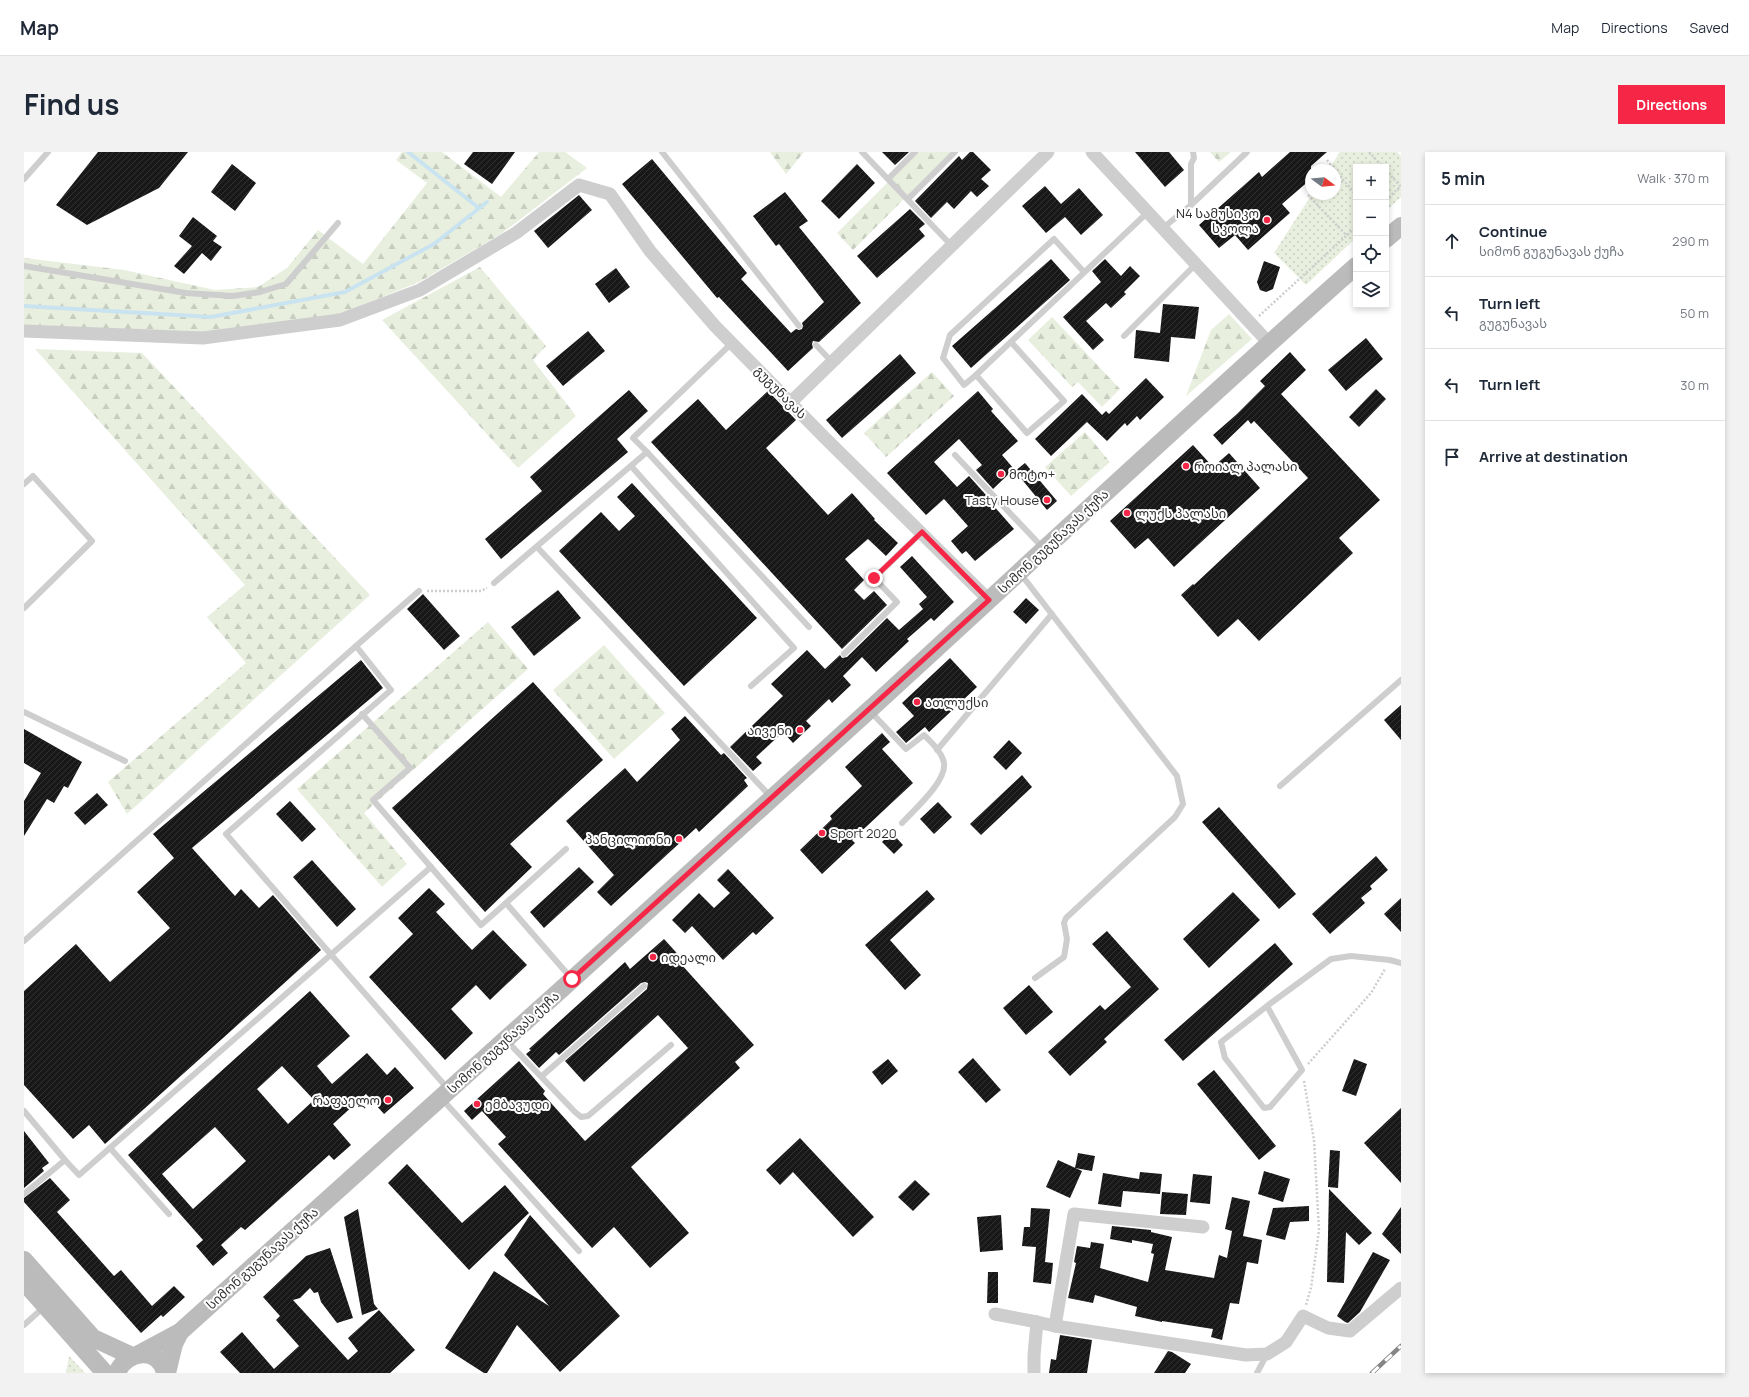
<!DOCTYPE html>
<html lang="en">
<head>
<meta charset="utf-8">
<style>
  :root { --surface:#fff; --page:#f2f2f3; --text:#1f2937; --muted:#747a83; --line:#e0e1e3; --accent:#f52646 }
  body { margin:0; font-family:Manrope,"Noto Sans Georgian",sans-serif; background:var(--page); color:var(--text) }
  .controls { position:absolute; right:12px; top:12px; display:grid; overflow:hidden; border-radius:0px; box-shadow:0 2px 6px #0003 }
  .controls button { width:36px; height:36px; display:grid; place-items:center; padding:0; border:0; border-bottom:1px solid var(--line); background:var(--surface); color:var(--text); font:20px sans-serif }
  .compass { position:absolute; left:1281px; top:12px; width:36px; height:36px; border-radius:50%; background:var(--surface); box-shadow:0 2px 6px #0003; rotate:106deg }
  .stop { position:absolute; width:12px; height:12px; margin:-9px; border:3px solid #f52646; border-radius:50%; background:#fff }
  .stop.end { background:#f52646; border-color:#fff; box-shadow:0 1px 4px #0008 }
  .list { margin:0; padding:0; list-style:none }
  h2 { display:flex; justify-content:space-between; align-items:center; height:52px; margin:0; padding:0 16px; font-size:17px }
  h2 small { font-size:13px; font-weight:400; color:var(--muted) }
  .list li { display:grid; grid-template-columns:26px 1fr auto; gap:12px; align-items:center; box-sizing:border-box; height:72px; padding:0 16px; border-top:1px solid var(--line) }
  .list b { display:block; font-size:15px; white-space:nowrap }
  .list p { margin:0; font-size:13px; white-space:nowrap; color:var(--muted) }
  .list em { font-size:13px; font-style:normal; color:var(--muted) }
  .icon { flex:none; width:22px; height:22px; fill:none; stroke:currentColor; stroke-width:2; stroke-linecap:round; stroke-linejoin:round }
  .map { position:relative; flex:none; width:1377px; height:1221px; overflow:hidden; border-radius:0px }
  header { display:flex; align-items:center; gap:24px; box-sizing:border-box; height:56px; padding:0 20px; background:var(--surface); border-bottom:1px solid var(--line) }
  header strong { font-size:19px }
  nav { display:flex; gap:22px; margin-inline-start:auto; font-size:14px }
  .intro { display:flex; align-items:center; justify-content:space-between; box-sizing:border-box; height:96px; padding:0 24px }
  h1 { margin:0; font-size:28px }
  .button { padding:10px 18px; border-radius:0px; background:var(--accent); color:#fff; font-size:14px; font-weight:700 }
  main { display:flex; gap:24px; padding:0 24px }
  aside { flex:1; background:var(--surface); border-radius:0px; box-shadow:0 2px 6px #0003 }
  .map>svg:first-child { display:block }
  .grass { fill:url(#grass-dots) }
  .forest { fill:url(#forest-firs) }
  .lines { fill:none; stroke-linecap:round; stroke-linejoin:round }
  .stream { stroke:#c9e4f0; stroke-width:4 }
  .building { fill:url(#building-hatch); fill-rule:evenodd }
  .path { stroke:#cecece; stroke-width:2.5; stroke-dasharray:2 2; stroke-linecap:butt }
  .lane { stroke:#cecece; stroke-width:6 }
  .street { stroke:#cecece; stroke-width:13 }
  .secondary { stroke:#bbb; stroke-width:18 }
  .rail-casing { stroke:#868686; stroke-width:4.5 }
  .rail { stroke:#fff; stroke-width:3; stroke-dasharray:9; stroke-linecap:butt }
  .route { stroke:#f52646; stroke-width:5 }
  .poi-dot { fill:#f52646; stroke:#fff; stroke-width:1.5 }
  .labels { text-anchor:middle; dominant-baseline:central; stroke-width:4; stroke-linejoin:round; paint-order:stroke }
  .poi-label { font-size:13px; fill:#313131; stroke:#fff; text-anchor:start }
  .street-label { font-size:13px; fill:#313131; stroke:#fff }
</style>
</head>
<body>
<header>
<strong>Map</strong>
<nav><a>Map</a><a>Directions</a><a>Saved</a></nav>
</header>
<div class="intro"><h1>Find us</h1><a class="button">Directions</a></div>
<main>
<div class="map">
<svg width="1377" height="1221" viewBox="0 0 1377 1221">
  <defs>
    <pattern id="grass-dots" width="8" height="8" patternUnits="userSpaceOnUse"><rect width="8" height="8" fill="#e8efde"/><path d="M2 2h.1M6 6h.1" fill="none" stroke="#c7cdbf" stroke-width="1.8" stroke-linecap="round"/></pattern>
    <pattern id="forest-firs" width="22" height="20" patternUnits="userSpaceOnUse"><rect width="22" height="20" fill="#e8efde"/><path d="M5 1l3.5 6h-7zM16 11l3.5 6h-7z" fill="#c7cdbf"/></pattern>
    <pattern id="building-hatch" width="6" height="6" patternUnits="userSpaceOnUse"><rect width="6" height="6" fill="#181818"/><path d="M-1 1l2-2M0 6l6-6M5 7l2-2" fill="none" stroke="#313131"/></pattern>
  </defs>
  <rect width="100%" height="100%" fill="#fff"/>
  <g class="grass">
    <polygon points="1316,0 1373,0 1377,4 1377,45 1362,59 1362,15 1332,15 1332,86 1282,133 1250,101 1288,42 1311,42 1311,18 1304,18"/>
    <polygon points="45,1204 61,1221 42,1221"/>
  </g>
  <g class="forest">
    <polygon points="378,0 418,0 477,45 515,0 541,0 563,16 477,82 395,130 314,163 178,180 0,175 0,106 100,118 191,138 234,135 263,116 294,78 339,112 403,31 372,8"/>
    <polygon points="746,0 780,0 762,22"/>
    <polygon points="894,0 927,0 829,98 813,81"/>
    <polygon points="1186,0 1207,0 1195,10"/>
    <polygon points="456,115 522,194 509,208 552,264 494,316 358,168"/>
    <polygon points="1205,162 1228,187 1162,244 1187,178"/>
    <polygon points="1028,165 1096,237 1078,255 1054,230 1048,235 1004,188"/>
    <polygon points="11,197 118,201 346,443 103,662 84,630 222,511 183,465 221,433"/>
    <polygon points="908,220 930,244 862,305 840,281"/>
    <polygon points="1061,280 1086,310 1047,344 1021,315"/>
    <polygon points="464,470 504,517 340,661 383,712 358,735 273,637"/>
    <polygon points="580,493 641,561 590,607 529,538"/>
  </g>
  <g class="lines">
    <g class="stream">
      <polyline points="384,0 455,56"/>
      <polyline points="0,154 187,165 321,140 410,92 463,50"/>
    </g>
  </g>
  <g class="building">
    <polygon points="74,0 164,0 135,36 63,73 32,53"/>
    <polygon points="449,0 491,0 468,32 440,12"/>
    <polygon points="858,0 885,0 871,13"/>
    <polygon points="946,0 949,0 967,18 957,27 965,34 953,45 947,39 930,57 923,50 907,66 891,49 935,4 938,8"/>
    <polygon points="1111,0 1145,0 1160,18 1141,35"/>
    <polygon points="1266,0 1303,0 1287,14 1287,27 1258,52 1266,61 1250,75 1224,98 1211,83 1195,96 1175,73 1235,20 1238,25"/>
    <polygon points="628,7 723,121 717,127 767,181 772,177 775,178 778,177 779,174 778,171 800,150 755,92 752,94 729,64 761,40 784,69 775,75 837,151 795,190 789,189 788,192 789,196 764,219 695,145 693,146 598,32"/>
    <polygon points="208,12 232,31 211,59 187,40"/>
    <polygon points="833,12 851,31 815,67 797,49"/>
    <polygon points="1021,34 1037,52 1055,36 1079,63 1057,83 1041,65 1022,81 998,54"/>
    <polygon points="555,43 568,58 524,96 510,79"/>
    <polygon points="886,57 901,72 895,77 901,84 853,126 833,104"/>
    <polygon points="169,65 193,84 189,89 198,95 187,109 178,101 160,122 150,114 168,94 155,84"/>
    <polygon points="1027,107 1046,128 947,216 928,194"/>
    <polygon points="1081,107 1097,124 1106,114 1116,124 1100,140 1102,142 1087,156 1082,151 1062,169 1080,188 1069,198 1039,165 1077,130 1068,119"/>
    <polygon points="1240,109 1256,115 1249,137 1242,140 1236,138 1233,130"/>
    <polygon points="592,116 606,135 585,151 571,132"/>
    <polygon points="1139,152 1175,155 1171,187 1147,185 1145,210 1110,206 1112,178 1136,181"/>
    <polygon points="564,179 581,199 539,234 522,214"/>
    <polygon points="1342,186 1359,207 1322,239 1304,218"/>
    <polygon points="1266,200 1282,218 1257,242 1356,348 1315,386 1329,401 1235,489 1214,467 1194,485 1157,443 1169,432 1170,433 1284,326 1230,269 1227,272 1224,268 1198,293 1189,283 1213,262 1241,234 1236,229"/>
    <polygon points="876,202 892,221 818,286 802,268"/>
    <polygon points="1122,226 1140,245 1116,268 1113,264 1103,274 1101,271 1083,289 1063,270 1027,304 1011,287 1058,242 1078,263 1082,259 1085,262"/>
    <polygon points="1352,237 1362,247 1335,275 1325,265"/>
    <polygon points="605,238 624,259 593,287 604,300 477,407 461,387 518,339 506,325"/>
    <polygon points="744,239 772,268 742,296 804,363 828,341 851,367 850,368 874,391 862,404 844,387 821,407 840,428 830,438 840,448 850,439 863,453 818,497 627,290 674,247 702,278"/>
    <polygon points="954,239 969,257 967,259 994,289 978,303 990,317 969,337 952,318 958,313 935,287 910,310 933,335 945,324 962,343 961,344 990,377 951,409 942,399 938,402 927,389 944,374 920,347 902,363 863,321"/>
    <polygon points="1169,293 1189,315 1205,301 1236,336 1150,415 1124,386 1111,397 1086,369"/>
    <polygon points="1001,311 1033,349 1023,358 991,319"/>
    <polygon points="608,331 733,466 660,534 535,399 577,360 595,379 611,364 593,345"/>
    <polygon points="888,404 930,450 910,469 907,466 883,487 885,489 852,520 838,505 819,524 827,533 808,551 805,547 782,569 787,574 769,591 759,580 732,605 738,611 729,619 706,595 759,544 747,532 783,498 801,517 816,503 818,506 823,505 863,466 875,478 899,457 895,452 903,445 876,415"/>
    <polygon points="534,438 557,466 510,504 487,475"/>
    <polygon points="399,442 436,484 420,498 383,457"/>
    <polygon points="1002,446 1015,458 1002,472 989,460"/>
    <polygon points="926,506 953,535 905,580 901,575 882,591 872,580 890,564 878,551"/>
    <polygon points="337,508 359,536 168,696 211,744 217,737 235,756 249,743 297,798 81,992 65,973 49,987 0,933 0,839 52,792 86,830 146,776 113,740 150,706 129,682"/>
    <polygon points="509,530 579,608 486,692 508,715 461,760 368,656"/>
    <polygon points="1377,553 1377,588 1360,568"/>
    <polygon points="661,564 697,603 700,601 723,626 720,628 724,634 675,680 672,676 587,754 573,740 590,723 542,669 601,616 613,630 656,588 647,577"/>
    <polygon points="0,577 58,610 44,636 40,634 30,651 23,647 0,684 0,649 17,621 0,611"/>
    <polygon points="858,581 866,590 858,597 889,631 828,688 831,691 798,722 776,698 808,667 806,664 838,634 821,615"/>
    <polygon points="985,588 998,601 982,618 969,605"/>
    <polygon points="998,623 1008,635 957,683 946,672"/>
    <polygon points="73,641 84,653 61,673 50,661"/>
    <polygon points="266,649 292,677 278,690 252,662"/>
    <polygon points="914,650 928,665 910,682 896,667"/>
    <polygon points="1195,655 1272,742 1255,757 1178,670"/>
    <polygon points="867,680 879,693 870,702 858,690"/>
    <polygon points="1352,704 1364,718 1346,734 1348,737 1337,746 1341,751 1306,782 1288,762"/>
    <polygon points="288,708 332,757 313,775 269,725"/>
    <polygon points="555,715 570,730 520,776 506,760"/>
    <polygon points="704,717 750,766 732,783 729,780 699,808 668,774 661,781 648,768 675,741 690,756 706,741 693,728"/>
    <polygon points="405,736 421,752 412,760 448,798 469,778 503,813 466,848 452,833 427,857 449,881 421,908 345,825 389,782 374,766"/>
    <polygon points="903,738 911,747 866,788 897,823 881,838 841,793"/>
    <polygon points="1209,740 1236,768 1185,816 1159,787"/>
    <polygon points="1377,746 1377,780 1360,762"/>
    <polygon points="1083,779 1135,837 1080,887 1083,890 1046,924 1024,900 1076,853 1081,858 1107,835 1068,792"/>
    <polygon points="640,787 660,809 657,812 730,893 711,910 716,916 607,1015 665,1081 626,1116 590,1075 568,1096 474,992 482,985 458,959 448,968 440,959 495,909 521,939 519,942 561,989 664,896 634,863 560,930 541,909 623,837 624,831 621,830 617,831 535,903 532,900 515,916 502,902 507,898 505,897 601,810 606,817"/>
    <polygon points="1251,791 1269,812 1159,909 1140,888"/>
    <polygon points="1005,833 1029,860 1002,883 979,856"/>
    <path d="M286,839L326,884L293,914L308,932L343,901L363,923L371,915L390,936L360,962L342,942L309,972L327,993L310,1008L305,1003L221,1078L217,1075L197,1093L204,1101L189,1114L172,1094L179,1088L104,1003ZM258,914L290,948L264,972L233,937ZM191,975L222,1009L169,1057L138,1022Z"/>
    <polygon points="949,906 977,938 962,951 934,920"/>
    <polygon points="864,907 874,919 858,933 848,920"/>
    <polygon points="1330,907 1343,912 1332,944 1318,939"/>
    <polygon points="1190,918 1252,994 1235,1008 1173,932"/>
    <polygon points="1377,956 1377,1031 1340,991"/>
    <polygon points="0,979 25,1011 18,1016 20,1019 0,1036"/>
    <polygon points="776,986 850,1065 829,1085 769,1020 756,1033 742,1018"/>
    <polygon points="1306,998 1316,999 1314,1036 1304,1035"/>
    <polygon points="1054,1001 1071,1004 1068,1019 1051,1016"/>
    <polygon points="1034,1008 1058,1019 1046,1046 1022,1035"/>
    <polygon points="383,1012 438,1071 481,1033 505,1061 445,1118 364,1031"/>
    <polygon points="1240,1019 1266,1027 1259,1050 1234,1042"/>
    <polygon points="1116,1020 1138,1022 1136,1042 1099,1039 1097,1055 1074,1052 1079,1021 1115,1027"/>
    <polygon points="1169,1022 1188,1024 1186,1052 1166,1050"/>
    <polygon points="26,1026 46,1048 33,1060 90,1124 97,1118 128,1154 150,1134 161,1145 139,1165 137,1163 117,1181 0,1050 0,1046"/>
    <polygon points="891,1028 906,1042 889,1059 874,1045"/>
    <polygon points="1305,1037 1348,1081 1335,1093 1322,1080 1320,1131 1303,1130"/>
    <polygon points="1138,1040 1164,1042 1162,1063 1136,1062"/>
    <polygon points="1208,1045 1226,1049 1219,1084 1238,1088 1234,1112 1223,1110 1215,1152 1206,1151 1198,1188 1187,1185 1189,1177 1138,1169 1138,1170 1111,1164 1113,1155 1071,1143 1069,1151 1044,1146 1052,1111 1050,1110 1053,1094 1066,1096 1067,1090 1080,1092 1076,1116 1124,1130 1130,1102 1127,1101 1129,1092 1108,1088 1108,1091 1086,1087 1088,1074 1127,1078 1127,1080 1148,1085 1141,1118 1190,1126 1195,1103 1203,1106 1208,1079 1201,1077"/>
    <polygon points="1285,1054 1285,1069 1266,1070 1261,1088 1242,1083 1249,1056"/>
    <polygon points="1377,1055 1377,1102 1358,1082"/>
    <polygon points="1007,1056 1026,1057 1021,1110 1029,1111 1027,1132 1009,1130 1012,1095 998,1094 1000,1075 1006,1075"/>
    <polygon points="334,1057 350,1152 354,1157 338,1163 320,1065"/>
    <polygon points="506,1063 596,1164 536,1220 493,1173 463,1221 460,1221 421,1196 470,1119 525,1154 480,1103"/>
    <polygon points="977,1063 979,1098 956,1100 953,1065"/>
    <polygon points="306,1096 329,1166 313,1171 297,1150 294,1140 290,1141 286,1136 276,1146 269,1148 324,1208 334,1199 324,1186 355,1158 391,1198 366,1221 216,1221 196,1200 218,1180 250,1217 275,1194 252,1168 256,1164 239,1145 282,1104"/>
    <polygon points="1349,1100 1366,1108 1336,1160 1324,1171 1321,1170 1313,1164"/>
    <polygon points="964,1120 974,1120 974,1151 963,1151"/>
    <polygon points="1036,1183 1068,1188 1063,1221 1025,1221 1027,1207 1032,1208"/>
    <polygon points="1144,1199 1148,1200 1167,1212 1161,1221 1130,1221"/>
  </g>
  <g class="lines">
    <g class="path">
      <polyline points="1345,0 1359,15"/>
      <polyline points="1303,8 1311,18"/>
      <polyline points="1311,18 1332,43"/>
      <polyline points="1362,18 1377,35"/>
      <polyline points="1284,43 1323,84"/>
      <polyline points="1362,48 1377,34"/>
      <polyline points="1235,164 1332,75"/>
      <polyline points="403,439 457,439 463,436"/>
      <polyline points="1284,912 1347,841 1361,817"/>
      <polyline points="1280,929 1290,988 1295,1078 1287,1136 1282,1153"/>
    </g>
    <g class="lane">
      <polyline points="638,0 775,174"/>
      <polyline points="838,0 928,94"/>
      <polyline points="0,27 24,0"/>
      <polyline points="864,27 891,0"/>
      <polyline points="884,47 931,0"/>
      <polyline points="1167,53 1223,0"/>
      <polyline points="1139,76 1167,53 1167,12 1170,6 1169,0"/>
      <polyline points="0,114 162,141 209,144 236,140 262,132 314,71"/>
      <polyline points="1060,120 1030,87 926,183 919,206 940,233 952,223 1124,60"/>
      <polyline points="1100,184 1172,112"/>
      <polyline points="792,193 808,210"/>
      <polyline points="952,223 1003,281 1040,249 987,190"/>
      <polyline points="623,300 785,475"/>
      <polyline points="931,303 1019,396"/>
      <polyline points="607,314 770,496 727,534"/>
      <polyline points="0,332 9,324 68,389 0,456"/>
      <polyline points="513,395 747,645"/>
      <polyline points="996,421 1153,624 1159,652 1151,665 1042,766 1040,771 1043,787 1040,805 1011,826"/>
      <polyline points="470,431 623,300 609,286 708,191"/>
      <polyline points="332,494 395,439"/>
      <polyline points="820,502 873,450 850,426 898,380"/>
      <path d="M846,559L882,597L900,583C907,590 918,600 920,611C923,629 890,658 878,671"/>
      <polyline points="0,560 101,609"/>
      <polyline points="338,562 386,616 349,648 457,773 482,751 547,826"/>
      <polyline points="913,598 1028,462"/>
      <polyline points="1256,634 1377,528"/>
      <polyline points="482,751 542,697"/>
      <polyline points="0,789 332,494 367,538 202,682 424,937"/>
      <polyline points="1243,854 1278,918 1246,955 1240,956 1201,906 1197,890 1243,854 1307,807 1327,804 1366,808 1377,811"/>
      <polyline points="483,889 551,960 557,965 564,964 647,893"/>
      <polyline points="518,924 620,834"/>
      <polyline points="418,947 555,1099"/>
      <polyline points="0,959 41,1008 0,1042"/>
      <polyline points="86,996 145,1062"/>
      <polyline points="41,1008 55,1023 407,715"/>
      <polyline points="0,1173 20,1155"/>
      <polyline points="1233,1221 1243,1202"/>
    </g>
    <g class="street">
      <polyline points="1068,0 1245,191"/>
      <polyline points="0,179 179,186 316,168 396,138 492,81 555,33 586,42 626,99 691,174 800,285 965,448"/>
      <polyline points="767,250 1024,0"/>
      <polyline points="1179,1075 1050,1062 1031,1174 1222,1203 1243,1202 1262,1190 1279,1164 1304,1176 1326,1179 1377,1136"/>
      <polyline points="971,1162 1013,1170"/>
      <polyline points="1010,1221 1010,1203 1013,1170 1031,1174"/>
    </g>
    <g class="secondary">
      <polyline points="1362,87 1377,74"/>
      <polyline points="0,1108 69,1186 108,1204"/>
      <polyline points="0,1130 81,1221"/>
      <path d="M115,1202L156,1180C386,974 615,768 843,560C1006,411 1167,260 1332,114"/>
      <path d="M93,1221C102,1198 135,1194 141,1221"/>
      <polyline points="143,1221 150,1192 156,1180"/>
    </g>
    <defs>
      <polyline id="rail" points="1348,1221 1377,1194"/>
    </defs>
    <use href="#rail" class="rail-casing"/>
    <use href="#rail" class="rail"/>
  </g>
  <g class="lines">
    <polyline class="route" points="548,827 965,448 898,380 850,426"/>
  </g>
  <g class="poi-dot">
    <circle cx="1243" cy="68" r="4"/>
    <circle cx="1162" cy="314" r="4"/>
    <circle cx="977" cy="322" r="4"/>
    <circle cx="1023" cy="348" r="4"/>
    <circle cx="1103" cy="361" r="4"/>
    <circle cx="893" cy="550" r="4"/>
    <circle cx="776" cy="578" r="4"/>
    <circle cx="798" cy="681" r="4"/>
    <circle cx="655" cy="687" r="4"/>
    <circle cx="629" cy="805" r="4"/>
    <circle cx="364" cy="948" r="4"/>
    <circle cx="453" cy="952" r="4"/>
  </g>
  <g class="labels">
    <g class="poi-label">
      <text x="1235" y="61" text-anchor="end">N4 სამუსიკო<tspan x="1235" dy="15">სკოლა</tspan></text>
      <text x="1170" y="314">როიალ პალასი</text>
      <text x="985" y="322">მოტო+</text>
      <text x="1015" y="348" text-anchor="end">Tasty House</text>
      <text x="1111" y="361">ლუქს პალასი</text>
      <text x="901" y="550">ათლუქსი</text>
      <text x="768" y="578" text-anchor="end">აივენი</text>
      <text x="806" y="681">Sport 2020</text>
      <text x="647" y="687" text-anchor="end">პანცილიონი</text>
      <text x="637" y="805">იდეალი</text>
      <text x="356" y="948" text-anchor="end">რაფაელო</text>
      <text x="461" y="952">ემბავუდი</text>
    </g>
    <g class="street-label">
      <text transform="translate(757 240) rotate(46)">გუგუნავას</text>
      <text transform="translate(1029 389) rotate(-43)">სიმონ გუგუნავას ქუჩა</text>
      <text transform="translate(479 890) rotate(-42)">სიმონ გუგუნავას ქუჩა</text>
      <text transform="translate(238 1106) rotate(-42)">სიმონ გუგუნავას ქუჩა</text>
    </g>
  </g>
</svg>
<div class="controls">
<button>+</button>
<button>−</button>
<button><svg class="icon" aria-label="locate" viewBox="0 0 24 24"><circle cx="12" cy="12" r="6"/><path d="M12 2v4M12 18v4M2 12h4M18 12h4"/></svg></button>
<button><svg class="icon" aria-label="layers" viewBox="0 0 24 24"><path d="M12 4l9 5-9 5-9-5zM3 14l9 5 9-5"/></svg></button>
</div>
<svg class="compass" viewBox="-18 -18 36 36"><path d="M0-13l5 13h-10z" fill="#e53935"/><path d="M0 13l5-13h-10z" fill="#747a83"/></svg>
<div class="stop" style="left:548px;top:827px"></div>
<div class="stop end" style="left:850px;top:426px"></div>
</div>
<aside>
<h2>5 min<small>Walk · 370 m</small></h2>
<ul class="list">
<li><svg class="icon" aria-label="ahead" viewBox="0 0 24 24"><path d="M12 20V5M6 11l6-6 6 6"/></svg><div><b>Continue</b><p>სიმონ გუგუნავას ქუჩა</p></div><em>290 m</em></li>
<li><svg class="icon" aria-label="left" viewBox="0 0 24 24"><path d="M17 20v-9H6M10 6l-5 5 5 5"/></svg><div><b>Turn left</b><p>გუგუნავას</p></div><em>50 m</em></li>
<li><svg class="icon" aria-label="left" viewBox="0 0 24 24"><path d="M17 20v-9H6M10 6l-5 5 5 5"/></svg><div><b>Turn left</b></div><em>30 m</em></li>
<li><svg class="icon" aria-label="arrive" viewBox="0 0 24 24"><path d="M6 21V4h12l-3 4 3 4H6"/></svg><div><b>Arrive at destination</b></div></li>
</ul>
</aside>
</main>
</body>
</html>
